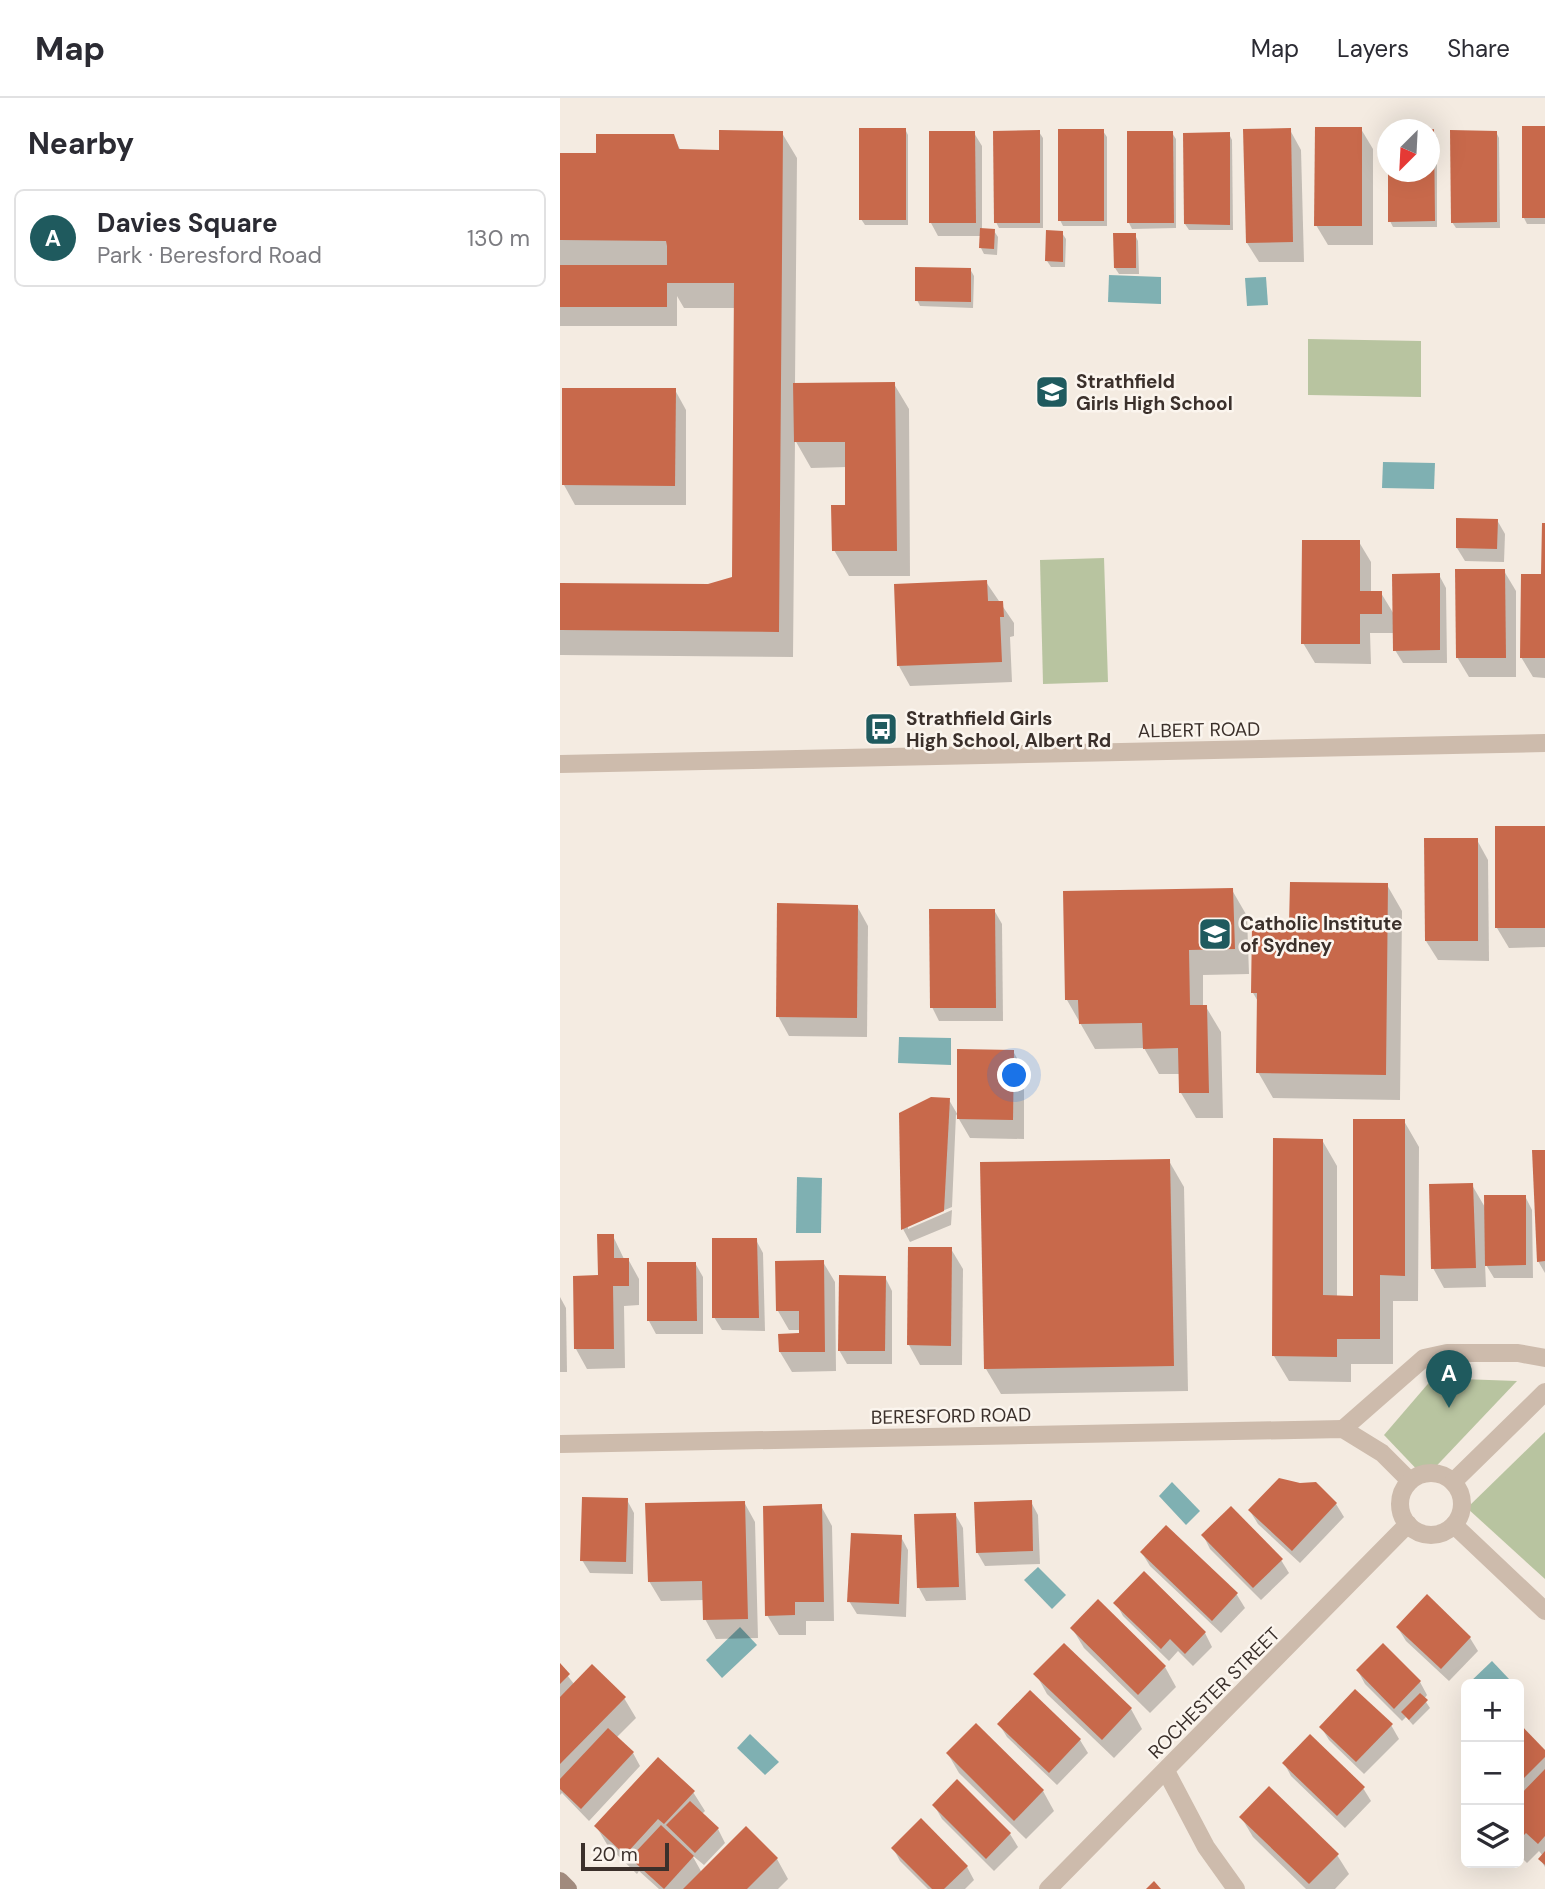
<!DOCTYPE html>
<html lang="en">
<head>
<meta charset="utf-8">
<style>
  :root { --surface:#fff; --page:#f7f7f7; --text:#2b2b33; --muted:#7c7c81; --line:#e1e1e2; --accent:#1f5a5e }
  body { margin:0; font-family:"DM Sans",sans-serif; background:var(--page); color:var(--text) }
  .controls { position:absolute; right:21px; bottom:21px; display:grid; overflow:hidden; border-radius:10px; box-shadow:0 7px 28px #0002 }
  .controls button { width:63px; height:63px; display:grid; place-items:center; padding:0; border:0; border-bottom:2px solid var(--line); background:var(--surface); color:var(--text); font:35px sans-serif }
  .compass { position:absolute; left:817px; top:21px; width:63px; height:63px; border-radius:50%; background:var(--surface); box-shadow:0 7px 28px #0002; rotate:204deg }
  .scale { position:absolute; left:21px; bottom:18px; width:88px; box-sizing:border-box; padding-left:7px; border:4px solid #3b302b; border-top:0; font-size:19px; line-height:24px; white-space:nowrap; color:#3b302b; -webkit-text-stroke:5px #fbf5ee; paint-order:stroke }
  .you { position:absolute; left:455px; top:978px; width:24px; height:24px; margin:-18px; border:5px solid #fff; border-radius:50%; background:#1a73e8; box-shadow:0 0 0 10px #1a73e833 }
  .badge { display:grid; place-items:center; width:46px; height:46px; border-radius:50%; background:var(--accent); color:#fff; font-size:23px; font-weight:700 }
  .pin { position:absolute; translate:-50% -58px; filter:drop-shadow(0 2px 4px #0008) }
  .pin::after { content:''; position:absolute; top:37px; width:24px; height:21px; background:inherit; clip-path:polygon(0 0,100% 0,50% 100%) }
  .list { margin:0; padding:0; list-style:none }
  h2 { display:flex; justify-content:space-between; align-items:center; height:91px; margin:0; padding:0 28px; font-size:30px }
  h2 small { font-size:23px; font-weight:400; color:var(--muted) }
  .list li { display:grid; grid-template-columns:46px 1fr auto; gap:21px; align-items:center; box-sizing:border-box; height:98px; margin:0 14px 14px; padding:0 14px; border:2px solid var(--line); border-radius:10px }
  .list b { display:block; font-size:26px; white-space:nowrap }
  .list p { margin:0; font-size:23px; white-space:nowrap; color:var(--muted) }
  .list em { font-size:23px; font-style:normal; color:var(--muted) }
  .icon { flex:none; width:38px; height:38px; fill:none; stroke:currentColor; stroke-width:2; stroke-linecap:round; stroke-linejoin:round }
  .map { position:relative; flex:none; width:985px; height:1791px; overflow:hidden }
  header { display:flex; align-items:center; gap:42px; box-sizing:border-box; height:98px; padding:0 35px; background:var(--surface); border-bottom:2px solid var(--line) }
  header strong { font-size:33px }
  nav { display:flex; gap:38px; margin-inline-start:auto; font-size:24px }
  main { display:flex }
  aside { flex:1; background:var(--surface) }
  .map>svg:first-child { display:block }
  .green { fill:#b8c4a0 }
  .water { fill:#7fb0b2 }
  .shadow { fill:#0003 }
  .building { fill:#c8694b }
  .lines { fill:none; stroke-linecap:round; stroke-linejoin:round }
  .minor { stroke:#cdbbac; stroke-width:18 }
  .secondary { stroke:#a18a7d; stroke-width:18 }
  .labels { text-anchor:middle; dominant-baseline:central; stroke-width:5; stroke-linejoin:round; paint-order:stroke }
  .poi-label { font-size:19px; font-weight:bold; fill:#3b302b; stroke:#fbf5ee; text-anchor:start }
  .street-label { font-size:19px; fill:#3b302b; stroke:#fbf5ee }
</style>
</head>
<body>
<header>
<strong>Map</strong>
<nav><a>Map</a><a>Layers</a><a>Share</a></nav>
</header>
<main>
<aside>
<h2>Nearby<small></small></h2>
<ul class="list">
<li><span class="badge">A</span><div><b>Davies Square</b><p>Park · Beresford Road</p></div><em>130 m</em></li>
</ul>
</aside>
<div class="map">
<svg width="985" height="1791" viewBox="0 0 985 1791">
  <rect width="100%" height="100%" fill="#f4ebe1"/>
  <g class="green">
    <polygon points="748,241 861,243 861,299 748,297"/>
    <polygon points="544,460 548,584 483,586 480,462"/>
    <polygon points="873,1280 957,1283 865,1380 824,1337"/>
    <polygon points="985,1334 985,1481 907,1410"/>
  </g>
  <g class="water">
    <polygon points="549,177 601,179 601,206 548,204"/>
    <polygon points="706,179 708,207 687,208 685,180"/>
    <polygon points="823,364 875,365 874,391 822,390"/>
    <polygon points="339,939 391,940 391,967 338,965"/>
    <polygon points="237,1079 262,1080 261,1135 236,1135"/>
    <polygon points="612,1384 640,1413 626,1427 599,1398"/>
    <polygon points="478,1469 506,1497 492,1511 464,1482"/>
    <polygon points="180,1529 197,1547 162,1580 146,1562"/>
    <polygon points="932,1563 949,1581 943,1586 908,1586"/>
    <polygon points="190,1636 219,1664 205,1677 177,1650"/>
  </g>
  <g class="shadow">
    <polygon points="985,30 985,126 967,126 964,120"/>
    <polygon points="345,31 348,37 348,127 305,127 301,121"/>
    <polygon points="801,31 813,51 813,147 768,147 756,127"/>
    <polygon points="730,32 741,52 744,164 699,164 687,145"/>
    <polygon points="543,33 547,39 547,128 503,128 500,122"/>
    <polygon points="870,33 873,33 877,39 877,129 833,129 830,123 829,74 870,74"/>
    <polygon points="479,34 483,40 483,130 439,130 436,124"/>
    <polygon points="936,34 939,40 940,130 896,130 892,124"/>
    <polygon points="222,35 237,60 235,286 334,286 349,311 350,478 289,478 274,452 287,409 287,369 251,370 235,342 233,559 0,557 0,487 149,488 174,480 176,210 124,210 117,198 117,228 0,228 0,57 38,57 113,38 121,53 161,54"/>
    <polygon points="414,35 422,48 422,132 434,133 438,139 437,157 424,156 421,150 422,138 378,138 371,125"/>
    <polygon points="612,35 616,41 616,130 572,131 569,125"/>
    <polygon points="669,36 672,42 673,132 629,132 625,126"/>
    <polygon points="502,135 506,141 505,169 491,169 487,163"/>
    <polygon points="575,137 578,143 579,176 559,176 555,170"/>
    <polygon points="410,171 414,178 413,210 360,208 357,202"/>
    <polygon points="115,292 126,312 126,407 15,407 4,387"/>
    <polygon points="937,422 945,436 944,464 905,463 897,450"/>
    <polygon points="985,427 985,580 973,579 961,559 982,478"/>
    <polygon points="799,444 811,464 811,494 821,495 835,518 879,477 886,490 887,565 843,565 835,552 835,535 810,535 811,566 755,565 743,545"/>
    <polygon points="944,473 956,493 956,579 909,579 897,559"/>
    <polygon points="426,484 454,525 454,538 450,539 452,584 350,588 339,568"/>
    <polygon points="985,731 985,849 949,850 937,830"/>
    <polygon points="917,742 928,762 929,863 878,862 866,843"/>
    <polygon points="827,787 842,813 840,1002 713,1000 698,974 699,905 693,895"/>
    <polygon points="672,792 687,818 689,876 643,877 643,909 646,909 661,934 663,1020 636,1020 621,995 620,976 599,976 584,950 535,951 507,902"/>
    <polygon points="297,808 308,828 307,939 229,938 218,918"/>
    <polygon points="434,812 442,826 443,923 379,923 372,909"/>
    <polygon points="453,953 464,973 464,1041 410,1040 396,1016 392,1109 348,1127 348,1131 392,1112 391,1127 350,1144 343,1131 341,1016 389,1002 399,1019"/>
    <polygon points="844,1023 859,1049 858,1203 833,1203 833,1266 791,1266 791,1284 729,1283 714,1258 762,1042 777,1068 777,1199 795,1200"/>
    <polygon points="985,1053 985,1175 978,1163"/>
    <polygon points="609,1063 624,1089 628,1293 441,1296 426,1271"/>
    <polygon points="912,1087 926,1111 965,1098 972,1112 973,1180 934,1180 925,1165 926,1189 884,1190 873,1170"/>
    <polygon points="53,1138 64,1161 68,1161 79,1181 79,1207 64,1208 65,1270 27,1271 16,1251"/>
    <polygon points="196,1142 203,1155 205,1233 162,1232 154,1219"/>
    <polygon points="391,1151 403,1171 402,1267 360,1267 349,1247"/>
    <polygon points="263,1164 275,1184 276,1273 232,1274 220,1254 241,1237 241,1232 229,1232 218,1213"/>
    <polygon points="135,1165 143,1179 143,1236 96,1236 89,1223"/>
    <polygon points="325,1179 332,1193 332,1266 287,1266 279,1252"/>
    <polygon points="0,1199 6,1210 7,1274 0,1274"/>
    <polygon points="755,1386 776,1406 784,1419 740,1465 698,1426 690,1413 740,1387"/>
    <polygon points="67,1402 74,1415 73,1476 30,1475 22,1462"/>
    <polygon points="184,1404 195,1424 198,1540 156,1541 145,1521 144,1502 101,1503 89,1483"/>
    <polygon points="471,1404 478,1417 480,1466 425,1468 417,1454"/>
    <polygon points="261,1408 272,1428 274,1523 246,1523 246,1537 219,1537 207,1517"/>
    <polygon points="395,1416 403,1430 406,1502 366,1503 359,1490"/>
    <polygon points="607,1430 677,1497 685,1510 661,1535 590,1468 582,1455"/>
    <polygon points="643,1437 721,1462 729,1475 701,1502 650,1451"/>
    <polygon points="341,1439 348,1452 346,1519 297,1516 289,1503"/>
    <polygon points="584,1476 645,1535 652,1549 633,1568 618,1553 609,1563 563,1518 556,1505"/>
    <polygon points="538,1504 605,1569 616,1589 590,1615 524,1550 512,1530"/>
    <polygon points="838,1530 910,1540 918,1553 889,1583 846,1543"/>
    <polygon points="0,1568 14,1586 64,1600 76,1620 56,1640 73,1655 80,1668 29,1723 2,1695 0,1697"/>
    <polygon points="798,1573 860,1584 867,1597 864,1601 870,1610 853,1627 846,1619 842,1623 805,1586"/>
    <polygon points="476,1576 571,1611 582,1631 554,1660 487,1596"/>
    <polygon points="439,1626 520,1642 528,1655 497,1687 447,1639"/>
    <polygon points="416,1627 483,1693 494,1713 466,1741 399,1675 388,1656"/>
    <polygon points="831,1627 839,1641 804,1676 769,1642 761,1629"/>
    <polygon points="959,1628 985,1654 985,1769 980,1761 983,1758 979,1753 967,1765 959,1757"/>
    <polygon points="724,1665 803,1690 811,1703 785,1730 731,1678"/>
    <polygon points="397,1684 450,1736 458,1749 434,1773 382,1721 374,1707"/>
    <polygon points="133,1694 145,1713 142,1716 158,1731 165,1745 144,1767 132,1757 142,1775 186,1731 217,1761 228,1781 218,1791 99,1791 79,1773 77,1776 48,1748 36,1728"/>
    <polygon points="681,1719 777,1757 789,1776 775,1791 746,1791 693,1739"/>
    <polygon points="333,1750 407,1769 414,1782 405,1791 368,1791 340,1763"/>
  </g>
  <g class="building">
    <rect x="962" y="28" width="23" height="92"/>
    <polygon points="755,29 802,29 802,128 754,128"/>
    <rect x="299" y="30" width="47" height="92"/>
    <polygon points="731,30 733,144 686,145 683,31"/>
    <rect x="498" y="31" width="46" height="92"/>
    <polygon points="874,31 875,123 828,124 828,74 870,74 870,32"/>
    <polygon points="159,32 223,33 219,534 0,532 0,485 148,486 172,479 174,185 107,185 107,209 0,209 0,167 107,167 107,148 106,143 0,142 0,55 36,55 36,36 114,36 119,51 159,52"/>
    <polygon points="480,32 480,125 434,125 433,33"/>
    <polygon points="890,32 937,33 937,124 891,125"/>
    <polygon points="369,33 415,33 416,125 369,125"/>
    <polygon points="567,33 613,33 614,125 567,125"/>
    <polygon points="670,34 670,127 624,126 623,35"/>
    <polygon points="420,130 435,131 434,151 419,150"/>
    <polygon points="486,132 503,133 503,164 485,163"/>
    <polygon points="553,135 576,135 576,170 554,170"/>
    <polygon points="355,169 411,170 411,204 355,203"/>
    <polygon points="335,284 337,453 272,453 271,407 285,407 285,344 234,344 233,285"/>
    <polygon points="2,290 116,290 115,388 2,387"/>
    <polygon points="896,420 938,421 937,451 896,450"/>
    <polygon points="982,425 985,425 985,560 960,560 961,476 981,476"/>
    <polygon points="742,442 800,442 800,493 822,493 822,516 800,516 800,546 741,546"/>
    <polygon points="895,471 945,471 946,560 896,560"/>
    <polygon points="880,475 880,552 833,553 832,476"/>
    <polygon points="427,482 428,503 443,503 444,519 440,519 442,564 337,568 334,486"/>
    <rect x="935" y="728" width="50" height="102"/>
    <polygon points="864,740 918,740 918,843 865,843"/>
    <polygon points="730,784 828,785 826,977 696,975 697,895 691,895 692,827 729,827"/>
    <polygon points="673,790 675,851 629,852 630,907 647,907 649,995 619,995 618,950 583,951 582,925 519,926 518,902 505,902 503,793"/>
    <polygon points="217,805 298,807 297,920 216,919"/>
    <polygon points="369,811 435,811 436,910 370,910"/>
    <polygon points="397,951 454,952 453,1022 397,1021"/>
    <polygon points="371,999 390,1000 384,1113 341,1132 339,1015"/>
    <polygon points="793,1021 845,1021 845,1178 820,1177 820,1241 777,1241 777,1259 712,1258 713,1040 763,1041 763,1197 793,1198"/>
    <polygon points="972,1052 985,1052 985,1163 977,1164"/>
    <polygon points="610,1061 614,1268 424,1271 420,1064"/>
    <polygon points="913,1085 916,1170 871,1171 869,1086"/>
    <polygon points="924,1097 966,1097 966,1167 925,1168"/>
    <polygon points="37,1136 54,1136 54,1160 69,1160 69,1188 53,1188 54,1251 14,1251 13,1178 38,1177"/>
    <polygon points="152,1140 197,1140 199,1220 152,1220"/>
    <polygon points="348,1149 392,1149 391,1248 347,1247"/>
    <polygon points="264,1162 265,1254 219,1254 218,1236 239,1235 239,1213 216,1213 215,1163"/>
    <polygon points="87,1164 136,1164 137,1223 87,1223"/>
    <polygon points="279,1177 326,1178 325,1253 278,1253"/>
    <polygon points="719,1380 740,1385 756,1384 777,1405 732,1453 688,1412"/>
    <polygon points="22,1399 68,1400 66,1464 20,1463"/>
    <polygon points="472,1402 473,1453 416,1455 414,1404"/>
    <polygon points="185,1403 188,1521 143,1522 142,1483 88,1484 85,1405"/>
    <polygon points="262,1406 264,1504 235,1504 235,1517 205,1518 203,1408"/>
    <polygon points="671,1408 723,1461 693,1490 641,1437"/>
    <polygon points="396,1415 399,1489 357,1490 354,1416"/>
    <polygon points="606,1427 678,1495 652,1523 580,1454"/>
    <polygon points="291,1435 342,1437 339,1506 287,1504"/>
    <polygon points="584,1473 646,1534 625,1556 610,1541 601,1551 553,1505"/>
    <polygon points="867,1496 911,1539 881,1571 836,1529"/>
    <polygon points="538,1501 606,1568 578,1597 510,1530"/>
    <polygon points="504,1545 572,1610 542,1642 473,1576"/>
    <polygon points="823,1545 861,1583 834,1611 796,1572"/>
    <polygon points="0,1565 10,1576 0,1586"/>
    <polygon points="32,1566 66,1599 0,1666 0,1599"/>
    <polygon points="795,1591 833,1626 796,1664 759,1629"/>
    <polygon points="470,1592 521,1641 489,1675 437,1626"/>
    <polygon points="860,1595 868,1602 849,1622 841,1614"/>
    <polygon points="416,1625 484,1692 454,1723 386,1655"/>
    <polygon points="959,1625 985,1652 985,1659 959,1685"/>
    <polygon points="48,1630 74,1654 21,1711 0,1691 0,1681"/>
    <polygon points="750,1636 805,1689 777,1718 722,1665"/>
    <polygon points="98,1659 135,1693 104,1726 98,1721 65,1757 34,1728"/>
    <polygon points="985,1671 985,1738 978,1746 966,1735 959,1742 959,1698"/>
    <polygon points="397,1681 451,1735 426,1761 372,1707"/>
    <polygon points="709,1688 779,1756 749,1786 679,1719"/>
    <polygon points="130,1703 159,1730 135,1755 106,1727"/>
    <polygon points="361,1720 408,1768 384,1791 372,1791 331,1750"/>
    <polygon points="101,1727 134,1758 104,1791 70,1760"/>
    <polygon points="186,1728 218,1760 187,1791 123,1791"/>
    <polygon points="985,1753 985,1767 978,1761"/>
    <polygon points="594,1783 601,1791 586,1791"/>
  </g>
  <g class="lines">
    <g class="minor">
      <polyline points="0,666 985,645"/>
      <polyline points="783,1331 864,1260 887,1255 958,1255 985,1260"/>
      <polyline points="0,1346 783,1331 822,1355 850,1383"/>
      <circle cx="871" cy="1406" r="31"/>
      <polyline points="893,1384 985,1294"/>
      <polyline points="894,1427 985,1513"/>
      <polyline points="606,1673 646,1749 676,1791"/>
      <polyline points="488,1791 848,1426"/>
    </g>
    <polyline class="secondary" points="0,1783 8,1791"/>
  </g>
  <defs>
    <symbol id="school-square" viewBox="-11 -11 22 22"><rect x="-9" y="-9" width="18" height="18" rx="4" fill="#1f5a5e" stroke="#fbf5ee"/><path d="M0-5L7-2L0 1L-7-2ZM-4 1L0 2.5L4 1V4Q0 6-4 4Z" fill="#fff"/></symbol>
    <symbol id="bus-square" viewBox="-11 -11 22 22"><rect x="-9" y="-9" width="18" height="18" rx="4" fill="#1f5a5e" stroke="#fbf5ee"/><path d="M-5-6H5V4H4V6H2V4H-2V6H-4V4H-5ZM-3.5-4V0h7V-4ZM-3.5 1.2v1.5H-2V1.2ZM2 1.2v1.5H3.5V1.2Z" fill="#fff"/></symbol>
    <symbol id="university-square" viewBox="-11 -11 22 22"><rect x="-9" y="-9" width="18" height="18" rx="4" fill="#1f5a5e" stroke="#fbf5ee"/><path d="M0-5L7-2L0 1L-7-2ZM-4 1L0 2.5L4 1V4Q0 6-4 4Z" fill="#fff"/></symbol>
  </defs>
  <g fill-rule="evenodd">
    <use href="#school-square" x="473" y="275" width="38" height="38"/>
    <use href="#bus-square" x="302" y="612" width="38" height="38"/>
    <use href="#university-square" x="636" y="817" width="38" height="38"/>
  </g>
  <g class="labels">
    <g class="poi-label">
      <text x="516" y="283">Strathfield<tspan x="516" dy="22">Girls High School</tspan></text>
      <text x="346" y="620">Strathfield Girls<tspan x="346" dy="22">High School, Albert Rd</tspan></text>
      <text x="680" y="825">Catholic Institute<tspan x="680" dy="22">of Sydney</tspan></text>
    </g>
    <g class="street-label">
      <text transform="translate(639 632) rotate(-1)">ALBERT ROAD</text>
      <text transform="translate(391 1318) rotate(-1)">BERESFORD ROAD</text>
      <text transform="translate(654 1595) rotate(-45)">ROCHESTER STREET</text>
    </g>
  </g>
</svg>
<div class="controls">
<button>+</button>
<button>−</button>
<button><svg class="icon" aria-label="layers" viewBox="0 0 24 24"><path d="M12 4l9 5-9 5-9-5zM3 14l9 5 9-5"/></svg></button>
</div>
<svg class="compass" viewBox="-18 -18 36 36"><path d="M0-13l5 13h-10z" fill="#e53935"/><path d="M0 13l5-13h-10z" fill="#7c7c81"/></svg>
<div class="scale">20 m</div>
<div class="you"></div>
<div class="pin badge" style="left:889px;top:1310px">A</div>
</div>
</main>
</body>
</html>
